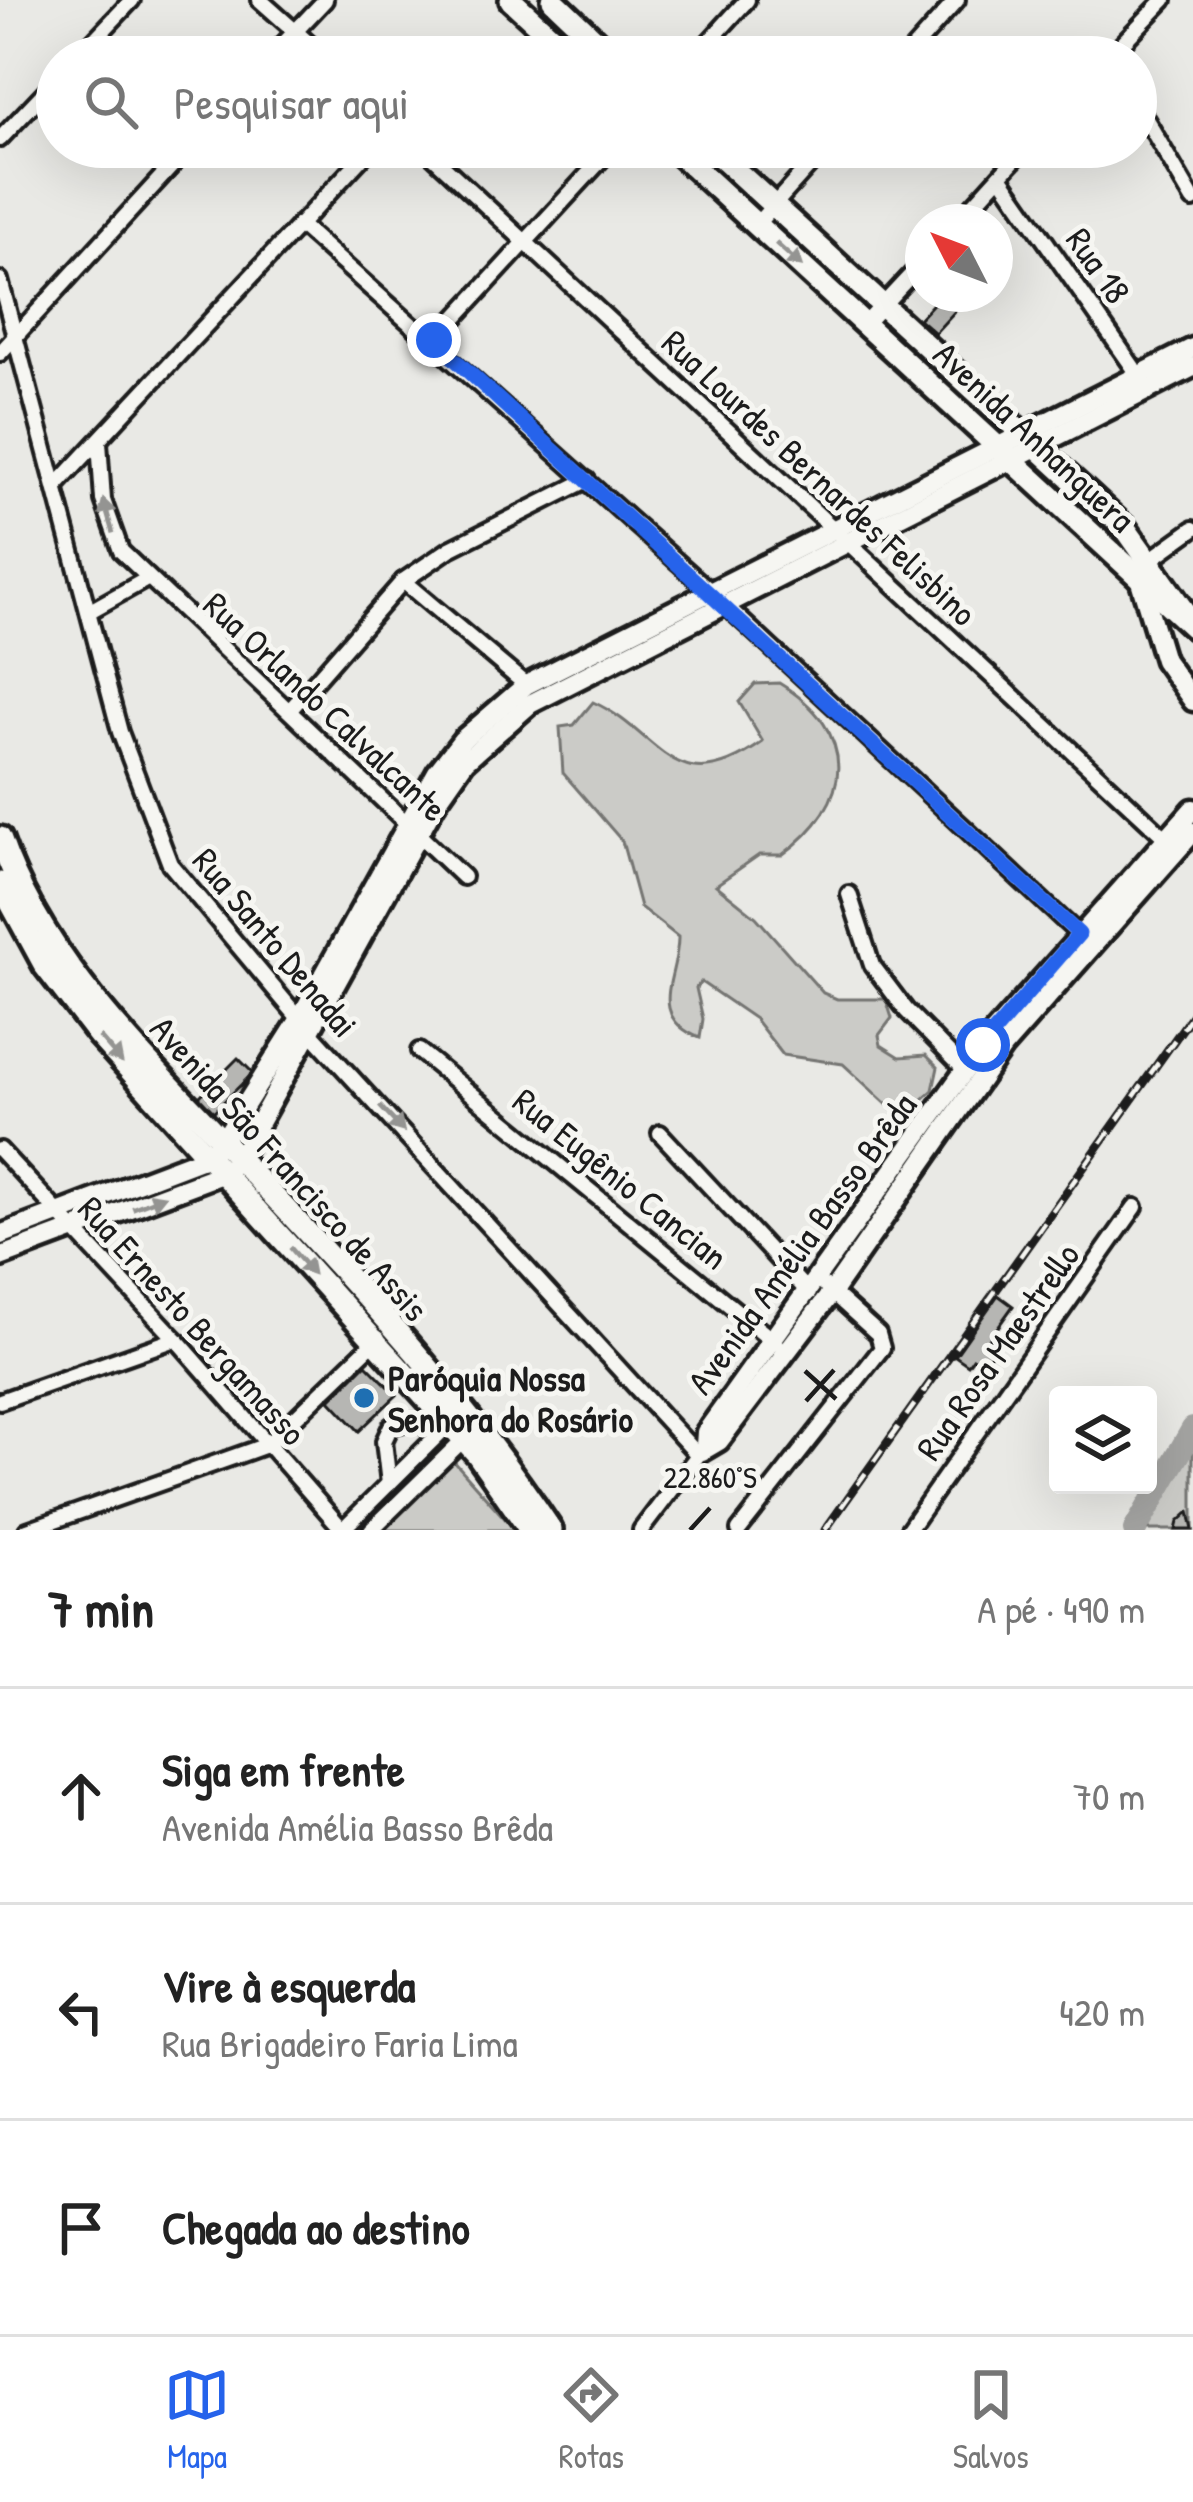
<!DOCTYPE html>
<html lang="pt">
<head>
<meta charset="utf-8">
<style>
  :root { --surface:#fff; --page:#f6f6f6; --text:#222; --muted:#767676; --line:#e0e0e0; --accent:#2563eb }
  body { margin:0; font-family:"Patrick Hand",sans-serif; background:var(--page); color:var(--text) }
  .controls { position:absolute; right:36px; bottom:36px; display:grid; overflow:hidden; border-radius:12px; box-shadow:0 12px 48px #0002 }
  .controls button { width:108px; height:108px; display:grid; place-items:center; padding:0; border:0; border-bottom:3px solid var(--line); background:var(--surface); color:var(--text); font:60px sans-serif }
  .compass { position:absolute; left:905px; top:204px; width:108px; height:108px; border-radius:50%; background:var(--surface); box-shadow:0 12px 48px #0002; rotate:312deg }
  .stop { position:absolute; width:36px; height:36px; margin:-27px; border:9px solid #2563eb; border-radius:50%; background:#fff }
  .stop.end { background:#2563eb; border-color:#fff; box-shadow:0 3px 12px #0008 }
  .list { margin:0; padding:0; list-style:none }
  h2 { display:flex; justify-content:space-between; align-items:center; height:156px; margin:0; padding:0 48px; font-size:51px }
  h2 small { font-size:39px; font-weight:400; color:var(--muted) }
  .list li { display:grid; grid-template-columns:78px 1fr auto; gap:36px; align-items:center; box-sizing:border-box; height:216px; padding:0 48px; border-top:3px solid var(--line) }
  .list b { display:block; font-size:45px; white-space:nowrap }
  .list p { margin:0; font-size:39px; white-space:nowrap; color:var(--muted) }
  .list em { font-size:39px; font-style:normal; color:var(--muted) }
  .icon { flex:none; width:66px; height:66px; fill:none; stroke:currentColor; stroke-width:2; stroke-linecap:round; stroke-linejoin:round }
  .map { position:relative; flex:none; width:1193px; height:1530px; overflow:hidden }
  .search { position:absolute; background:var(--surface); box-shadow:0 12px 48px #0002; left:36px; right:36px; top:36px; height:132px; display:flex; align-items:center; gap:30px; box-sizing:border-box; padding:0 42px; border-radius:66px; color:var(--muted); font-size:45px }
  .sheet { height:804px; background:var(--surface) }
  nav { display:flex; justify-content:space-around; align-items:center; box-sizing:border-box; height:168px; border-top:3px solid var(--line); background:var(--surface); font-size:33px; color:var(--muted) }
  nav a { display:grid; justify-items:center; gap:6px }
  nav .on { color:var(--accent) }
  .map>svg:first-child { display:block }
  .green { fill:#cbcbc7; stroke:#747472; stroke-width:3 }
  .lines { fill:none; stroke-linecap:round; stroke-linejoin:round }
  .river { stroke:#a3a3a1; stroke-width:24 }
  .building { fill:#b6b6b3; stroke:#1c1c1c; stroke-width:3 }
  .street-casing { stroke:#1c1c1c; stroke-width:22 }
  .secondary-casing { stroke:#1c1c1c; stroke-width:27 }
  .primary-casing { stroke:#1c1c1c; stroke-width:30 }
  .street { stroke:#f6f6f2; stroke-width:14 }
  .secondary { stroke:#f6f6f2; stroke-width:18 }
  .primary { stroke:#f6f6f2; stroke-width:21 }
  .rail-casing { stroke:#1c1c1c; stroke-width:9 }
  .rail { stroke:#f6f6f2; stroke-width:4.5; stroke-dasharray:14; stroke-linecap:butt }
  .oneway { fill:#949492 }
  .route { stroke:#2563eb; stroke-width:15 }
  .ticks { fill:none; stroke:#1c1c1c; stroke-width:4.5 }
  .poi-dot { fill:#1f6fb2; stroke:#f6f6f2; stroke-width:4.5 }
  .labels { text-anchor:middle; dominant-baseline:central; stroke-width:10; stroke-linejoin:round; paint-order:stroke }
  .street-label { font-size:36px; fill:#1c1c1c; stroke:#f6f6f2 }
  .poi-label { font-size:36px; font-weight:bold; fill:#1c1c1c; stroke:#f6f6f2; text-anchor:start }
  .ticks-label { font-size:30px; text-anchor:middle; fill:#1c1c1c; stroke:#f6f6f2; stroke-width:10; stroke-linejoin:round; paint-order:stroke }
</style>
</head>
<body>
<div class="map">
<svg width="1193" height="1530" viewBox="0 0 1193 1530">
  <rect width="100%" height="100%" fill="#e9e9e5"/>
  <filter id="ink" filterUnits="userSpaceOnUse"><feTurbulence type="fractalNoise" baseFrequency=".00833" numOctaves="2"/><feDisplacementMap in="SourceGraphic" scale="24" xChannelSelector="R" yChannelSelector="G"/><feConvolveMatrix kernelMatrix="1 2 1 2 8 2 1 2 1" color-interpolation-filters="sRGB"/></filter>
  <g filter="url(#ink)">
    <g class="green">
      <path d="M779,683C859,732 855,802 782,855H759L716,885L756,917L823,993L837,999H886L892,1018L879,1035L881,1045L900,1057L926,1055L938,1067L933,1090L910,1111L893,1110L843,1064L783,1055L755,1019L701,982L696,988L703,1019L700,1038C644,1016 679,975 678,937L640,907L622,841L563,773L560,727L574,725L593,702C662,733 673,806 763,742L739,702L755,684Z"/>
      <polygon points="1193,1446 1193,1530 1143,1530"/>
      <polygon points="451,1458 515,1530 379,1530"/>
    </g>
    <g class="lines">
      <polyline class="river" points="1135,1530 1193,1429"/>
    </g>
    <g class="building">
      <polygon points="942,294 968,297 935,333 919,319"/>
      <polygon points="238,1058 253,1073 208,1117 194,1102"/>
      <polygon points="998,1295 1013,1306 990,1338 998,1344 988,1358 993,1361 988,1368 973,1358 968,1365 955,1356"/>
      <polygon points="366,1364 397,1395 359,1431 330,1400"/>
      <polygon points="1189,1512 1193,1530 1176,1530 1178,1522"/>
    </g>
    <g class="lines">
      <defs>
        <g id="street">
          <polyline points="260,0 324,57"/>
          <polyline points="78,57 132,0"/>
          <polyline points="271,57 325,0"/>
          <polyline points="695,57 747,0"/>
          <polyline points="906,57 957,0"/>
          <polyline points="1109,57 1164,0"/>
          <polyline points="1136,102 1193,200"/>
          <polyline points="0,139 57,79"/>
          <polyline points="423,147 1171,843"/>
          <polyline points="1000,176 1142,380"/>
          <polyline points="958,222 1026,147"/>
          <polyline points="756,225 826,147"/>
          <polyline points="301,226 709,590 1087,942"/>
          <polyline points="0,280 120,732 170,864 312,1034 698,1455 641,1530"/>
          <polyline points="866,323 923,262"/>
          <polyline points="434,341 613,147"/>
          <polyline points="0,353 189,147"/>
          <polyline points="99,442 103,500 121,551 463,877"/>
          <polyline points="55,487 372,147"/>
          <polyline points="1150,560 1193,529"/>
          <polyline points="403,581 526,685"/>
          <polyline points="90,611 147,579"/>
          <polyline points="290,710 403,581 450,549 587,480"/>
          <polyline points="849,894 872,965 906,1010 965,1070"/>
          <polyline points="419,1051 777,1344"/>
          <polyline points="660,1133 809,1293"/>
          <polyline points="0,1150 176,1339 343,1530"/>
          <polyline points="0,1401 176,1339"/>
          <polyline points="389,1484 384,1441 391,1426 411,1421 441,1432"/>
          <polyline points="27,1530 267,1445 378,1338"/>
          <polyline points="342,1530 455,1418"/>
          <polyline points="371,1530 466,1437"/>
          <polyline points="739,1530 882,1348 878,1334 825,1286"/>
          <polyline points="908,1530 1135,1207"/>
        </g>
        <g id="secondary">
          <polyline points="1140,581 1164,660 1193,701"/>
          <polyline points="0,1235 208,1156 222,1142 299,1020 437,772 462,740 526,685 1193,348"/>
          <polyline points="0,1257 224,1173 239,1159 435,804 465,761 530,704 1193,367"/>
          <polyline points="705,1446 706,1432 983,1045 1193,809"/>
          <polyline points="702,1451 719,1441 832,1292 1003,1047 1193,832"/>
        </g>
        <g id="primary">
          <polyline points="511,0 573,57"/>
          <polyline points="553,0 613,57"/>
          <polyline points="672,147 1193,627"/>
          <polyline points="710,147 1125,528 1190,620"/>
          <path d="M0,838C44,966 150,1062 239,1159C348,1276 463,1396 551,1530"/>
          <polyline points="0,883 45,966 99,1036 477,1454 530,1530"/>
        </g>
      </defs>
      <use href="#street" class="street-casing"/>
      <use href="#secondary" class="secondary-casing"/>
      <use href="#primary" class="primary-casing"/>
      <use href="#street" class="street"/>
      <use href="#secondary" class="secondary"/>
      <use href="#primary" class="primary"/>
      <defs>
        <polyline id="rail" points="825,1530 1193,1014"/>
      </defs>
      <use href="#rail" class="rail-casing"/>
      <use href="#rail" class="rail"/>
    </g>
    <defs><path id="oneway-solid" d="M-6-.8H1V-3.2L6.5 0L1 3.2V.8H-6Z" transform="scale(3)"/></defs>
    <g class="oneway">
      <use href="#oneway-solid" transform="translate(789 255) rotate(42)"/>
      <use href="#oneway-solid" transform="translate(108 516) rotate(-106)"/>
      <use href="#oneway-solid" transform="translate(111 1050) rotate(49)"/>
      <use href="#oneway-solid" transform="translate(392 1119) rotate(47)"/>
      <use href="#oneway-solid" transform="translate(149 1202) rotate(-21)"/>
      <use href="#oneway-solid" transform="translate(302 1261) rotate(49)"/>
    </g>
  </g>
  <g class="lines" filter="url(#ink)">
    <polyline class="route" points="434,340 1079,934 983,1045"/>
  </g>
  <path class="ticks" d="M805,1371L836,1399M806,1401L834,1370M690,1530L710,1508"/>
  <circle class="poi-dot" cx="364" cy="1398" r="12"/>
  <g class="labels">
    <g class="street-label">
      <text transform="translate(1099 265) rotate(55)">Rua 18</text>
      <text transform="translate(1035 436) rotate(43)">Avenida Anhanguera</text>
      <text transform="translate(820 477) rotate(43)">Rua Lourdes Bernardes Felisbino</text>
      <text transform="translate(326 706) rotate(43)">Rua Orlando Calvalcante</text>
      <text transform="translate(276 942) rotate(50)">Rua Santo Denadai</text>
      <text transform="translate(290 1168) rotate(48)">Avenida São Francisco de Assis</text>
      <text transform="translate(621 1178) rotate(39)">Rua Eugênio Cancian</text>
      <text transform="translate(801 1243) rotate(-54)">Avenida Amélia Basso Brêda</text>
      <text transform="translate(193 1320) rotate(48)">Rua Ernesto Bergamasso</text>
      <text transform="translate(997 1351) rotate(-55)">Rua Rosa Maestrello</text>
    </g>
    <g class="poi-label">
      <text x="388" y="1377">Paróquia Nossa<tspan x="388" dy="41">Senhora do Rosário</tspan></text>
    </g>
  </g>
  <g class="ticks-label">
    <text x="710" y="1488">22.860°S</text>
  </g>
</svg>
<div class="controls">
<button><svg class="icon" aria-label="layers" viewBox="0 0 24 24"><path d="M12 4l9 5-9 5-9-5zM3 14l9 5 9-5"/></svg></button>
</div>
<svg class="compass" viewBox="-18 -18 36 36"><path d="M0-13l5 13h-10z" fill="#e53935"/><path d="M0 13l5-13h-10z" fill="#767676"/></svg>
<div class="stop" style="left:983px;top:1045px"></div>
<div class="stop end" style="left:434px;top:340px"></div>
<div class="search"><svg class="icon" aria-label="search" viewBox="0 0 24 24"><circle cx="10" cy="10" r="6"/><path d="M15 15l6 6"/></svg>Pesquisar aqui</div>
</div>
<section class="sheet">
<h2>7 min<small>A pé · 490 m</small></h2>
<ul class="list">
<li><svg class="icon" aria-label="ahead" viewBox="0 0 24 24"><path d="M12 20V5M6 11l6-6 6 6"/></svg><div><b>Siga em frente</b><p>Avenida Amélia Basso Brêda</p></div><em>70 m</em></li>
<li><svg class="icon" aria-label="left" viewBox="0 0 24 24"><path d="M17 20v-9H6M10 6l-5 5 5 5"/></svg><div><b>Vire à esquerda</b><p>Rua Brigadeiro Faria Lima</p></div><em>420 m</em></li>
<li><svg class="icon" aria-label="arrive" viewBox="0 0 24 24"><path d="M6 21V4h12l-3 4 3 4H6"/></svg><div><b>Chegada ao destino</b></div></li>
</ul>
</section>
<nav>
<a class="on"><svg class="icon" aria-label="map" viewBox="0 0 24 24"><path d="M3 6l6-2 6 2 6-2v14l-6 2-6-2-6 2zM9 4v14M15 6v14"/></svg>Mapa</a>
<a><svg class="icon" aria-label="directions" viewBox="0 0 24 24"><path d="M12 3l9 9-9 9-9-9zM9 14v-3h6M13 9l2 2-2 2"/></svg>Rotas</a>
<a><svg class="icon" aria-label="saved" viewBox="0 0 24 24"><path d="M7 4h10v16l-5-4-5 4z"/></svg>Salvos</a>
</nav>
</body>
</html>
